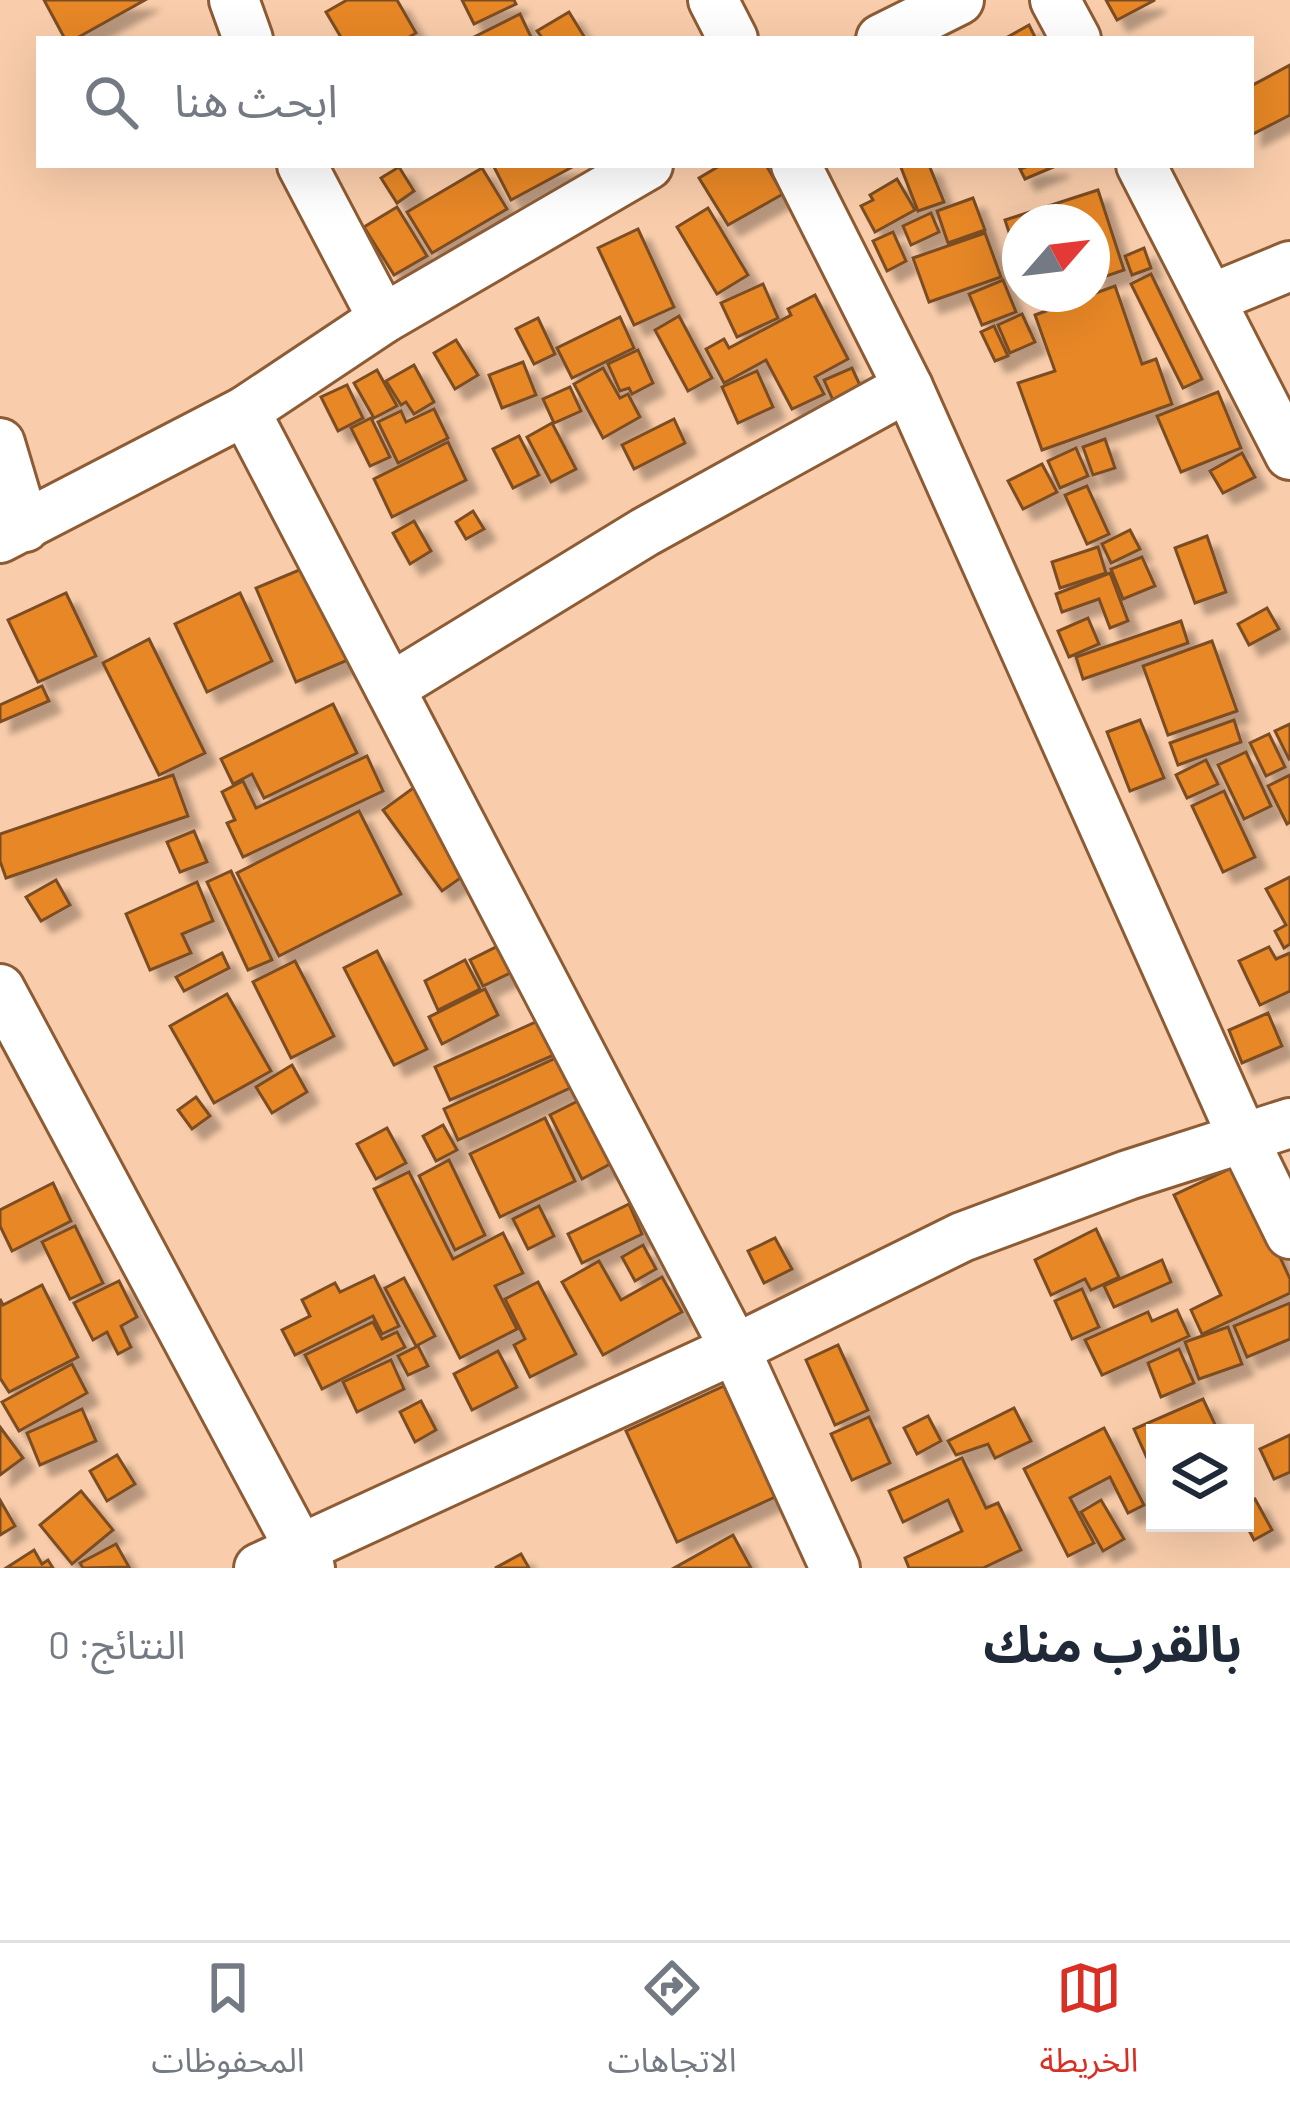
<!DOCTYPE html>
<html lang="ar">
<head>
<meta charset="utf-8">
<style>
  :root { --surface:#fff; --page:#f6f6f7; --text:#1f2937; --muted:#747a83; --line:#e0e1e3; --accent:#d93025 }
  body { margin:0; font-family:Barlow,"Noto Sans Arabic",sans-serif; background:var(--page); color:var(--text); direction:rtl }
  .controls { position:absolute; right:36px; bottom:36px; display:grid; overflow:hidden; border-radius:0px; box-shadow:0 12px 48px #0002 }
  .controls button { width:108px; height:108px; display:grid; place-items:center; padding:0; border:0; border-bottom:3px solid var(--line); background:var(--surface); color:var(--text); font:60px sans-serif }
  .compass { position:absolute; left:1002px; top:204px; width:108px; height:108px; border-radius:50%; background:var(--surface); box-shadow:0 12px 48px #0002; rotate:62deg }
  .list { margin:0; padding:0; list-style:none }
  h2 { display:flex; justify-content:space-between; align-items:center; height:156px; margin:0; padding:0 48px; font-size:51px }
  h2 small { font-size:39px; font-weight:400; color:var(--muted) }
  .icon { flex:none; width:66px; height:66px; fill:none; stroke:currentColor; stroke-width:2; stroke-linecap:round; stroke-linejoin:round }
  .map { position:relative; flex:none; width:1290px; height:1568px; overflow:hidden; direction:ltr }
  .search { position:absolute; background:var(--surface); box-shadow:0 12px 48px #0002; left:36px; right:36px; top:36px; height:132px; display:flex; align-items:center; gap:30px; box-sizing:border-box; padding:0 42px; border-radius:0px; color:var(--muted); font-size:45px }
  .sheet { height:372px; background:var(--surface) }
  nav { display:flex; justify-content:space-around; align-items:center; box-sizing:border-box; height:168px; border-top:3px solid var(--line); background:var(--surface); font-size:33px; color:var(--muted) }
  nav a { display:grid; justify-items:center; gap:6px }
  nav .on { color:var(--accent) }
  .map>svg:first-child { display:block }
  .building { fill:#e78727; stroke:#7c4d24; stroke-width:3; filter:url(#shadow) }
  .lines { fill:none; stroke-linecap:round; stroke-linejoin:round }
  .street-casing { stroke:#8d5c34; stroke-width:54 }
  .street { stroke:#fff; stroke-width:48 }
</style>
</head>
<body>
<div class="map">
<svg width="1290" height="1568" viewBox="0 0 1290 1568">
  <defs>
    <filter id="shadow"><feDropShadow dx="11" dy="11" stdDeviation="3" flood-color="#0004"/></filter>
  </defs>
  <rect width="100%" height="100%" fill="#f9cdab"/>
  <g class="building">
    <polygon points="44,0 145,0 75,39 65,39"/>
    <polygon points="347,0 397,0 416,33 406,39 342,39 326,12"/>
    <polygon points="462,0 514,0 516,4 474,24"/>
    <polygon points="1106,0 1155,0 1117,20"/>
    <polygon points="569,12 585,38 543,39 537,31"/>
    <polygon points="520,14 532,39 470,39"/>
    <polygon points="1029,25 1036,39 1004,39"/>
    <polygon points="1290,65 1290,115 1251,135 1251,86"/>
    <polygon points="493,165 576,165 511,200"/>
    <polygon points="721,165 766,165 783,194 728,225 699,178"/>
    <polygon points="900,165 929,165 944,202 918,211"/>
    <polygon points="1031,165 1058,165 1025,179 1020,169"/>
    <polygon points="399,167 414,191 397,203 381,178"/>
    <polygon points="482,168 507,209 432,253 407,212"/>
    <polygon points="897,179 915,210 875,232 861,206 873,200 870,195"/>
    <polygon points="1098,190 1124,270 1092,281 1092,222 1020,222 1020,266 1005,220"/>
    <polygon points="973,198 985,230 948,243 937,211"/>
    <polygon points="397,207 427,256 394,275 364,227"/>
    <polygon points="708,208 748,275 717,294 677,227"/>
    <polygon points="931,213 939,232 911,245 903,226"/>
    <polygon points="638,229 674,307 634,325 598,248"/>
    <polygon points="893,232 906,261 887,271 873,241"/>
    <polygon points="985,233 1001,277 929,302 913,258"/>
    <polygon points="1144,248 1151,268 1132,275 1125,256"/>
    <polygon points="1151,274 1202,379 1183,388 1131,284"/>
    <polygon points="1003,280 1016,312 982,325 969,294"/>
    <polygon points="763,284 778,318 737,337 721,303"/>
    <polygon points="1115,286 1142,364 1156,359 1172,404 1042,450 1018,383 1055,371 1035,315"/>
    <polygon points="815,295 848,359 815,377 824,394 792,409 766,360 724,383 706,349 724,339 729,348 791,315 788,309"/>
    <polygon points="1022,314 1035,342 1010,353 998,325"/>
    <polygon points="679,316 712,378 688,391 655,330"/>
    <polygon points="620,317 634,348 572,378 557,348"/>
    <polygon points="538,318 555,354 534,364 516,329"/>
    <polygon points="994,326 1008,356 995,361 981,332"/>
    <polygon points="456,340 478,375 455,389 434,353"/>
    <polygon points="638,350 653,383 632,394 629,388 620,391 608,364"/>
    <polygon points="523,362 536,395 502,408 489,375"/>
    <polygon points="414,365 434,402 414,414 406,402 401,405 386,381"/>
    <polygon points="603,368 620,398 628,394 640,417 603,438 574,384"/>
    <polygon points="852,368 864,394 836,407 824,380"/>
    <polygon points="377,370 397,406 374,418 354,383"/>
    <polygon points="757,371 773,407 738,423 722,387"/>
    <polygon points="347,385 363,418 338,431 321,397"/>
    <polygon points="570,387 581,411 554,423 543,399"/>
    <polygon points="1218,392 1241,448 1181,472 1157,416"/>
    <polygon points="434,409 448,438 398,463 378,422 401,411 406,422"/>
    <polygon points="371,418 390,457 370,466 351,428"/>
    <polygon points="674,419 685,443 634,469 622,445"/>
    <polygon points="552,423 576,469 551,482 527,437"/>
    <polygon points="519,436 539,475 513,488 493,449"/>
    <polygon points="1105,439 1115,468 1093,475 1083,447"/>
    <polygon points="448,442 466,480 392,517 374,479"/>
    <polygon points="1076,448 1088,476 1060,488 1048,461"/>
    <polygon points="1242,453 1255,477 1223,493 1210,471"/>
    <polygon points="1042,464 1057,492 1023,509 1008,481"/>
    <polygon points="1087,486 1109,534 1087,544 1065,495"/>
    <polygon points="473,511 484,529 466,539 456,522"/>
    <polygon points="414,521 431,551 410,564 393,533"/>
    <polygon points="1130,530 1140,549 1111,563 1102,544"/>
    <polygon points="1207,536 1226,592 1195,603 1175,548"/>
    <polygon points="1098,547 1106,573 1060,588 1052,562"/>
    <polygon points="1142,557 1155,586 1123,599 1111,569"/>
    <polygon points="316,563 355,657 296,682 256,588"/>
    <polygon points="1110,573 1128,621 1110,628 1099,599 1062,612 1056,594"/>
    <polygon points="66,593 96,656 38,682 8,620"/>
    <polygon points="240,593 272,661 207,692 175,624"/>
    <polygon points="1267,608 1279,629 1249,645 1238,624"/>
    <polygon points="1088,618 1099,644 1069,657 1058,631"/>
    <polygon points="1181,621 1188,643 1083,679 1076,657"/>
    <polygon points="149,639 205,753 159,775 103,663"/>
    <polygon points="1212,641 1237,711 1168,735 1143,666"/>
    <polygon points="42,686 49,701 0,722 0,705"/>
    <polygon points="333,704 357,753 264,798 252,774 233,784 221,759"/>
    <polygon points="1140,720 1164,778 1130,791 1107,732"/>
    <polygon points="1234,720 1241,742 1178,765 1170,743"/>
    <polygon points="1290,724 1290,758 1289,759 1275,731"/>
    <polygon points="1269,734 1285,767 1266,776 1250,743"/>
    <polygon points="1246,752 1271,806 1244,819 1218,765"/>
    <polygon points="367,756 383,791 243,857 227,823 235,820 222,792 243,781 256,808"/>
    <polygon points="1206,760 1218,784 1187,798 1176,775"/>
    <polygon points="173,775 188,816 6,878 0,861 0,834"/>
    <polygon points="1290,775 1290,822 1287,824 1268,786"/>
    <polygon points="420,783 479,865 442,891 383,810"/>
    <polygon points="1224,791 1255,857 1223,872 1192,806"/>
    <polygon points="359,811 401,894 279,956 237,873"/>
    <polygon points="194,831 207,862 180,872 167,842"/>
    <polygon points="231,871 272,960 248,970 207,882"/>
    <polygon points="1290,877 1290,944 1284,948 1275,931 1286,925 1266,889"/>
    <polygon points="56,880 70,905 41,921 26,897"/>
    <polygon points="197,882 213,921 182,934 191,953 150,970 126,914"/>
    <polygon points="516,937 529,964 483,986 470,960"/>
    <polygon points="1269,947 1276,959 1290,953 1290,991 1260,1005 1239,961"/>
    <polygon points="377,951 427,1049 394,1065 344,968"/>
    <polygon points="222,953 229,968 184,991 176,977"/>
    <polygon points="465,960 480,989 438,1010 425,981"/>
    <polygon points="295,961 334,1036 291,1058 253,982"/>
    <polygon points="485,989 498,1015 442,1044 429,1017"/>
    <polygon points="227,994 271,1071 214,1103 170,1026"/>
    <polygon points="1268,1013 1282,1046 1242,1063 1229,1030"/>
    <polygon points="538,1021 554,1055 450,1100 435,1067"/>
    <polygon points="556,1058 570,1088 458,1140 444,1109"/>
    <polygon points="292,1065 307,1092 272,1113 256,1087"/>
    <polygon points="196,1097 210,1116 192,1129 178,1110"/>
    <polygon points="578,1101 610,1164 582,1179 550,1115"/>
    <polygon points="545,1118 575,1181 500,1217 470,1154"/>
    <polygon points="443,1125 457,1150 436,1161 423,1136"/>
    <polygon points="387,1128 406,1163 376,1179 357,1144"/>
    <polygon points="449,1160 485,1235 455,1250 419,1176"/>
    <polygon points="1238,1165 1290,1279 1290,1293 1202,1334 1191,1310 1221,1295 1174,1195"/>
    <polygon points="409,1172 453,1259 503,1233 523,1273 495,1286 517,1329 460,1358 374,1189"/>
    <polygon points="53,1183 71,1221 12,1251 0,1226 0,1210"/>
    <polygon points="629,1204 642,1234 582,1263 568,1234"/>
    <polygon points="539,1206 554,1236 528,1249 513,1219"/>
    <polygon points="75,1226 103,1283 70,1299 42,1242"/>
    <polygon points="1096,1229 1119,1277 1091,1290 1085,1279 1051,1295 1035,1260"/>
    <polygon points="775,1238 792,1269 764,1283 748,1251"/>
    <polygon points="643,1245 656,1269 635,1281 622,1257"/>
    <polygon points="1162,1260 1171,1282 1114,1307 1104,1286"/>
    <polygon points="599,1261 621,1300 662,1277 682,1312 603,1355 562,1282"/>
    <polygon points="374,1276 399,1326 382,1334 373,1316 295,1355 282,1330 310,1316 302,1300 335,1283 340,1292"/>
    <polygon points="404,1278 435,1336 416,1346 385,1288"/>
    <polygon points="119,1281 137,1317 121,1326 131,1347 118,1354 107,1332 93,1340 74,1303"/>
    <polygon points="538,1282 576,1354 530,1377 514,1345 525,1339 505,1299"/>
    <polygon points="42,1285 78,1357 9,1392 0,1378 0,1299 3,1305"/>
    <polygon points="1082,1289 1099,1327 1072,1339 1055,1301"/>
    <polygon points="1290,1303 1290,1339 1247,1357 1234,1326"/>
    <polygon points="1177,1310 1189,1336 1102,1375 1085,1340 1148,1312 1152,1321"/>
    <polygon points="373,1322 382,1339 397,1332 405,1347 322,1389 305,1355"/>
    <polygon points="1228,1327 1242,1364 1199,1379 1185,1342"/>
    <polygon points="838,1345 868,1410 835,1425 806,1360"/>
    <polygon points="418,1346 428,1366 408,1375 398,1356"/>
    <polygon points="1179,1349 1194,1383 1161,1397 1148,1363"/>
    <polygon points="498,1351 517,1387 472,1410 454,1374"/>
    <polygon points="391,1360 404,1389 357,1412 343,1382"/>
    <polygon points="72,1364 87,1393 19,1431 2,1402"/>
    <polygon points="724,1386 775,1497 677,1542 626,1431"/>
    <polygon points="1203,1399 1219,1433 1155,1433 1155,1476 1134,1429"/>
    <polygon points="421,1401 436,1430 415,1442 400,1412"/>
    <polygon points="1014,1408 1031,1441 995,1458 988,1444 956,1455 948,1441"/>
    <polygon points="82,1409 96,1441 40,1465 27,1433"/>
    <polygon points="928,1416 941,1441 917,1454 904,1428"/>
    <polygon points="869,1417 890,1463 852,1480 831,1434"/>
    <polygon points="0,1427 23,1458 0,1475"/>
    <polygon points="1104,1428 1144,1505 1128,1513 1110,1477 1070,1498 1094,1543 1068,1556 1024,1469"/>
    <polygon points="1290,1435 1290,1472 1274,1479 1260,1449"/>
    <polygon points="117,1455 135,1484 107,1501 90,1471"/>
    <polygon points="962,1458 986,1508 998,1503 1021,1550 983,1568 909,1568 905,1558 962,1531 948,1500 903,1522 889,1491"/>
    <polygon points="81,1491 113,1530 72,1564 40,1525"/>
    <polygon points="1255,1499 1272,1530 1254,1540 1245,1523 1245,1504"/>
    <polygon points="0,1500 15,1526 0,1535"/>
    <polygon points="1101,1500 1124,1539 1103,1551 1081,1512"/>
    <polygon points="733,1535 751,1568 674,1568"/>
    <polygon points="116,1544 129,1567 83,1568 80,1563"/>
    <polygon points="34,1550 42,1564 48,1560 53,1568 6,1568"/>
    <polygon points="521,1554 529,1568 495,1568"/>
  </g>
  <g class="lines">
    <defs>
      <g id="street">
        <polyline points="234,0 248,39"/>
        <polyline points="713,0 733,39"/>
        <polyline points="1055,0 1076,39"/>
        <polyline points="881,39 959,0"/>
        <polyline points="302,165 383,319"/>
        <polyline points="796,165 908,387 1243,1138 1290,1234"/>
        <polyline points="1141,165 1290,455"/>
        <polyline points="1210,299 1290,266"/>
        <polyline points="245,411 735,1349 835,1568"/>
        <polyline points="0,443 25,527"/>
        <polyline points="0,538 245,411 383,319 648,165"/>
        <polyline points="390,688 645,532 908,387"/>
        <polyline points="0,989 310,1568"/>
        <polyline points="259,1568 735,1349 962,1237 1128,1175 1290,1123"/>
      </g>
    </defs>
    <use href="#street" class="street-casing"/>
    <use href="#street" class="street"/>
  </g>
</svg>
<div class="controls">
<button><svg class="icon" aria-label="layers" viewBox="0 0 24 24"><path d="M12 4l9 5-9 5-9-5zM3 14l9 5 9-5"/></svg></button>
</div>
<svg class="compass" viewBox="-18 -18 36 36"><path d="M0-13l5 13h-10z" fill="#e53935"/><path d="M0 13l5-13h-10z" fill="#747a83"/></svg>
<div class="search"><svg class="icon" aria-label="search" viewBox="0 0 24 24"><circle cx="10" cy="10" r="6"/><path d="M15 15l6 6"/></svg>ابحث هنا</div>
</div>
<section class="sheet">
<h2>بالقرب منك<small>النتائج: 0</small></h2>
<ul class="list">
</ul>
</section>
<nav>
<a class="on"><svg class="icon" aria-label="map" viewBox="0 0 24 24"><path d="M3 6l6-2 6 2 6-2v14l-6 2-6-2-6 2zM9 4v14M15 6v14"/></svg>الخريطة</a>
<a><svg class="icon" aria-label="directions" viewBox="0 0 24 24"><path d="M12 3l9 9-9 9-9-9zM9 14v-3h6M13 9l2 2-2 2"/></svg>الاتجاهات</a>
<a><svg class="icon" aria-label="saved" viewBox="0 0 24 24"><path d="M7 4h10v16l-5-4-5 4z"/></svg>المحفوظات</a>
</nav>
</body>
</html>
